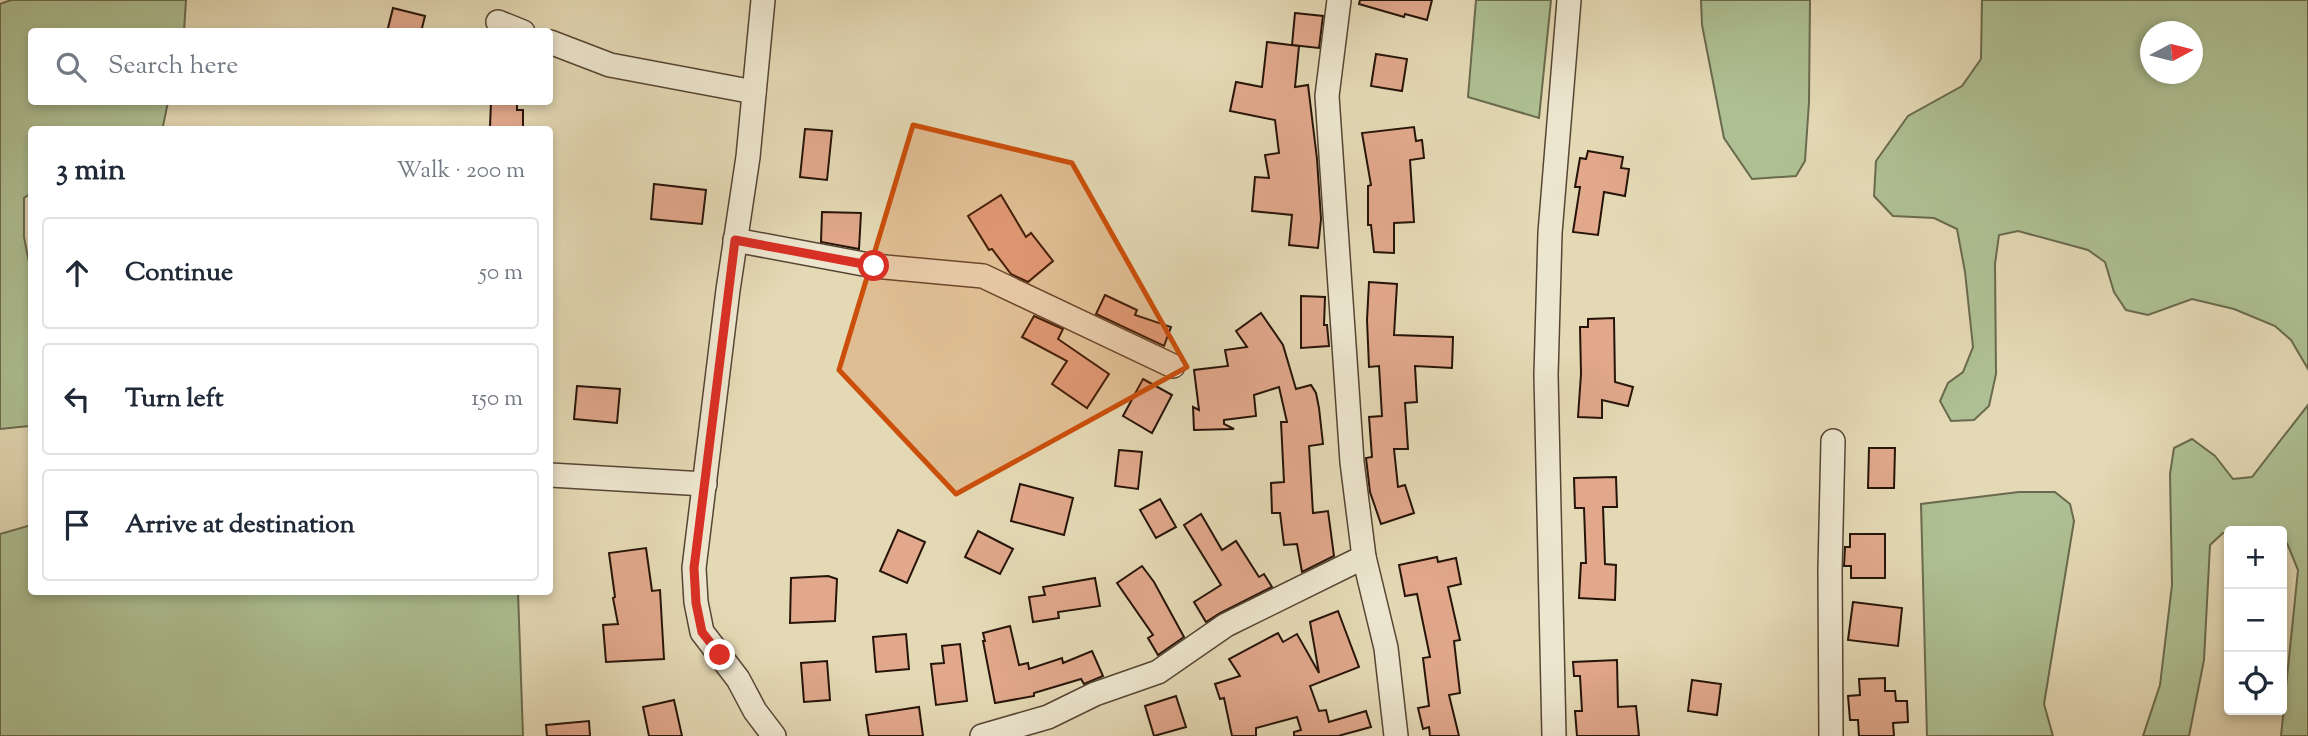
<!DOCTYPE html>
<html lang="en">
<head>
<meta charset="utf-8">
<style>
  :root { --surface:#fff; --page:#f6f6f7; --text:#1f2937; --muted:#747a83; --line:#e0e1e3 }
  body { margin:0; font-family:"Sorts Mill Goudy",serif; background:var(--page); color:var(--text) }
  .controls { position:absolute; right:21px; bottom:21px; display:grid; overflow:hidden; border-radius:7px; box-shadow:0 4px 10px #0003 }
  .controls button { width:63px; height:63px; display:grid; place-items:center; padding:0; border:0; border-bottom:2px solid var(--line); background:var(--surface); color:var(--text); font:35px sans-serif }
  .compass { position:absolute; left:2140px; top:21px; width:63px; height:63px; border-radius:50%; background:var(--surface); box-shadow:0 4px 10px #0003; rotate:83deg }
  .stop { position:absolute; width:21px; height:21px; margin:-16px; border:5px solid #d93025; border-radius:50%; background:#fff }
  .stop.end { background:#d93025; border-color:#fff; box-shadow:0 2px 7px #0008 }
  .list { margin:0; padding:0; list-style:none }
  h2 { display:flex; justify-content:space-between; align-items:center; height:91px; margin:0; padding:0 28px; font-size:30px }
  h2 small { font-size:23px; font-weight:400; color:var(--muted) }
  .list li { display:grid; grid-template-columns:46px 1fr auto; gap:21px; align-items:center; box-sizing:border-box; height:112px; margin:0 14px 14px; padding:0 14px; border:2px solid var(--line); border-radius:7px }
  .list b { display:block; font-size:26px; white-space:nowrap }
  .list em { font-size:23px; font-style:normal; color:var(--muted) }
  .icon { flex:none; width:38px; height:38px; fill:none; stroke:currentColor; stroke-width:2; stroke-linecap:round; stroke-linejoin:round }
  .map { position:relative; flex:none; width:2308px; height:736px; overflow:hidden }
  .search { position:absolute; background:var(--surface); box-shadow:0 4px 10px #0003; left:28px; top:28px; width:525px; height:77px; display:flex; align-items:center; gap:18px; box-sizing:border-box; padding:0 24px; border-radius:7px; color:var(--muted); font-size:26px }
  .panel { position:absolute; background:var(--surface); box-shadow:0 4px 10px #0003; left:28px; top:126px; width:525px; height:469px; border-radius:7px }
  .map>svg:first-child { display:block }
  .green { fill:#aec093; stroke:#6a6a4e; stroke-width:2; fill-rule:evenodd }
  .building { fill:#e1a88c; stroke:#271408; stroke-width:2 }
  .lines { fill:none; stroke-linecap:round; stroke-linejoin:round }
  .minor-casing { stroke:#564533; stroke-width:26 }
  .minor { stroke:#ede6cf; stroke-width:23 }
  .route { stroke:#d93025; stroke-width:9 }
  .marked { fill:#cb4f0b; fill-opacity:0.2; stroke:#cb4f0b; stroke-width:5; stroke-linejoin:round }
</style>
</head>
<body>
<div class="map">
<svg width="2308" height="736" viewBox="0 0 2308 736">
  <rect width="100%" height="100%" fill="#e4d9b5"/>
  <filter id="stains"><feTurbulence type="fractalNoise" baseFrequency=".00286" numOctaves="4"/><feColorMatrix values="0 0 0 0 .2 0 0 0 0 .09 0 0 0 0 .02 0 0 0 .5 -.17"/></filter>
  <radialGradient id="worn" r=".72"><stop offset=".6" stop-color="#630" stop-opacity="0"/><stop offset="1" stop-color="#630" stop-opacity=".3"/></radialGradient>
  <g class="green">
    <polygon points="11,0 186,0 184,31 32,32 32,102 168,102 163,126 160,129 32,130 31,193 24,198 24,237 32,278 31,429 29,426 0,429 0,4"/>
    <polygon points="1476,0 1551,0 1539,118 1468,97"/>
    <polygon points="1701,0 1810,0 1809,102 1805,161 1796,176 1752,179 1724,138 1702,25"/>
    <path d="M1982,0H2308V369L2291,340L2275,326L2234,309L2192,299L2148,315L2126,310L2114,292L2105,262L2088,250L2018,231L1999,235L1995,264L1996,374L1989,406L1974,420L1951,421L1940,401L1948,383L1963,372L1973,347L1965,272L1957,229L1934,218L1893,216L1874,196L1876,161L1908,116L1962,86L1981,59ZM2150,32H2192V74H2150Z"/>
    <polygon points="2308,405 2308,736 2281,736 2298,570 2287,543 2282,541 2282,531 2229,531 2229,533 2223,533 2210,545 2204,660 2189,736 2143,736 2160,685 2172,585 2170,474 2174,448 2192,439 2215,456 2233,479 2252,477"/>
    <polygon points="2019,492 2055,492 2070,504 2074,521 2044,704 2053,736 1927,736 1921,504"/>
    <polygon points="31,525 32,592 518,592 523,736 0,736 0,534"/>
  </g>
  <g class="building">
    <polygon points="1360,0 1432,0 1427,20 1405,14 1404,17 1359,4"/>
    <polygon points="393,8 425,16 421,32 387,32"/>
    <polygon points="1295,13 1323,16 1319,48 1292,45"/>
    <polygon points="1267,42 1299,46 1295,87 1308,85 1317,159 1321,219 1318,248 1289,245 1292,215 1252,211 1255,177 1269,178 1265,155 1279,153 1275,120 1230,111 1236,82 1262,87"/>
    <polygon points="1376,54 1407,59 1402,91 1371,86"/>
    <polygon points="491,102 517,102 517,110 523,110 523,128 490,127"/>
    <polygon points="1414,127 1416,141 1422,140 1424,158 1410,160 1414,222 1394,223 1394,253 1374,252 1371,225 1368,225 1368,186 1371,185 1362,133"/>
    <polygon points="805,129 832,131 827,180 800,177"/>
    <polygon points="1588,151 1623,157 1621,168 1629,169 1625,196 1604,192 1598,235 1573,232 1580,187 1575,187 1580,158 1586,159"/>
    <polygon points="654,184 706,190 702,224 651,219"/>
    <polygon points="1001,195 1026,237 1031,233 1053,261 1028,282 1011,274 992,249 989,250 968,216"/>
    <polygon points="822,212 861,213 859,249 821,242"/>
    <polygon points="1369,282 1397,284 1394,335 1453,337 1452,368 1415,366 1417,402 1405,403 1408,449 1394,449 1398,487 1405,485 1414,513 1381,524 1370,492 1366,458 1372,457 1369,417 1382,416 1379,366 1369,367 1367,320"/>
    <polygon points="1105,295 1137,310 1135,315 1171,327 1164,346 1096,314"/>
    <polygon points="1301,296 1325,297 1324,325 1327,325 1329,346 1301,348"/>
    <polygon points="1261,313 1283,345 1296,389 1311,385 1316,393 1319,408 1323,444 1309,446 1313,513 1328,511 1334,556 1302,572 1297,544 1284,545 1280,513 1272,513 1271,483 1284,482 1281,422 1287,422 1279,387 1254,395 1256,416 1224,420 1224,424 1234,429 1194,430 1193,407 1199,410 1194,370 1228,366 1225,350 1247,347 1236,331"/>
    <polygon points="1034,316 1063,329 1058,339 1109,374 1087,408 1052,384 1067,361 1022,337"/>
    <polygon points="1614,318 1615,382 1633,387 1628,406 1602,400 1602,418 1578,417 1581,374 1580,327 1588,327 1588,319"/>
    <polygon points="1143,379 1172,395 1152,433 1123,416"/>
    <polygon points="577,386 620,389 617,423 574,419"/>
    <polygon points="1869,448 1895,448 1894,488 1868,488"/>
    <polygon points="1119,450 1142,452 1138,489 1115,486"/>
    <polygon points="1616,477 1617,507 1603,507 1605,564 1616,565 1615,600 1579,598 1581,563 1586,563 1584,508 1575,508 1574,478"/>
    <polygon points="1020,484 1073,498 1064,535 1011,521"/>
    <polygon points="1160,499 1176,527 1156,538 1140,510"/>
    <polygon points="1201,514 1222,550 1236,541 1259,577 1264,574 1272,587 1220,613 1206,622 1194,602 1221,585 1184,525"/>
    <polygon points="898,530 925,542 907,583 880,571"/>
    <polygon points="978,531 1013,549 1000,574 965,557"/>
    <polygon points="1850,534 1885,534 1885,578 1851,578 1851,566 1844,566 1845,547 1850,547"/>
    <polygon points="646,548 652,591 660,590 664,659 606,662 603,625 618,624 613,598 615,597 609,553"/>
    <polygon points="1437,557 1438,562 1456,558 1461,584 1448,587 1460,640 1454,641 1460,693 1449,695 1459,736 1430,736 1429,727 1423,729 1418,708 1429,706 1423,658 1430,657 1417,594 1405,596 1399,565"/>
    <polygon points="1142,566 1154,582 1184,637 1158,655 1148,638 1153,635 1117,583"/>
    <polygon points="828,576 837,579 835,621 790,623 791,578"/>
    <polygon points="1095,578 1100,606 1058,612 1059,618 1033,622 1029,597 1045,595 1043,587"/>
    <polygon points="1853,602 1902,608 1898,646 1848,640"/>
    <polygon points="1338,611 1359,667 1310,686 1319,711 1326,710 1329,722 1366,711 1371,727 1338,736 1294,736 1294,732 1301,730 1297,717 1256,728 1256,736 1232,736 1224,698 1220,699 1215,684 1240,676 1229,659 1278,633 1283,642 1297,634 1319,673 1310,622"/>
    <polygon points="1010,626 1019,665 1028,663 1029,669 1062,658 1063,663 1092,651 1103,676 1084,684 1081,679 1034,693 1034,696 995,703 983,641 985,641 983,633"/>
    <polygon points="906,634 909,669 876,672 873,637"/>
    <polygon points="960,644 967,701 936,705 931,664 944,663 942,646"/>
    <polygon points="1617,660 1618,707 1636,706 1639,736 1577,736 1575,711 1582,711 1580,676 1574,676 1573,662"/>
    <polygon points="827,661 830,700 804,702 801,663"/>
    <polygon points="1885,678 1885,691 1895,691 1896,701 1907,701 1908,722 1893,723 1894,736 1859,736 1858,720 1850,720 1848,696 1860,695 1859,679"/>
    <polygon points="1692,680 1721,684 1717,715 1688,711"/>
    <polygon points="1176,696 1186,727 1154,736 1145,706"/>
    <polygon points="674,700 682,736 649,736 643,707"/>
    <polygon points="919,707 923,736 869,736 866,715"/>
    <polygon points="589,721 590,736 547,736 546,725"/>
  </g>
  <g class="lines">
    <defs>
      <g id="minor">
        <polyline points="763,0 748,157 728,290 694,568 696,602 702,632 738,679 755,711 774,736"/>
        <polyline points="1339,0 1327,96 1352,462 1364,557 1386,648 1396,736"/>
        <polyline points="498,22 523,32"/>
        <polyline points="550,42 610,65 754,92"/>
        <polyline points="735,240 874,266 983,276 1173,366"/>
        <polyline points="550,475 705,484"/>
        <polyline points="982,736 1048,717 1095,694 1158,672 1226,625 1364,557"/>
        <polyline points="1554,736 1546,375 1550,233 1569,0"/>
        <polyline points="1831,736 1830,570 1833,441"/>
      </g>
    </defs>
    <use href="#minor" class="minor-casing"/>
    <use href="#minor" class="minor"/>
  </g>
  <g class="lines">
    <polyline class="route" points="720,655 702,632 696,603 694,568 735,240 874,266"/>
  </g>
  <path class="marked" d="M913,125L1072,163L1187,367L956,494L839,370Z"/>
  <rect width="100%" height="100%" filter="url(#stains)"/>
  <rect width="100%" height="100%" fill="url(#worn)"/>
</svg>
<div class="controls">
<button>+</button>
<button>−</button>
<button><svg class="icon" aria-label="locate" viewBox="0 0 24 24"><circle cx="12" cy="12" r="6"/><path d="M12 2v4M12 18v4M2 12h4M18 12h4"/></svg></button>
</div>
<svg class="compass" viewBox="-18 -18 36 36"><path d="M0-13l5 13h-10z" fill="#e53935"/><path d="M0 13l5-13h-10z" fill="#747a83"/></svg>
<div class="stop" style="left:874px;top:266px"></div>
<div class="stop end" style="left:720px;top:655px"></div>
<div class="search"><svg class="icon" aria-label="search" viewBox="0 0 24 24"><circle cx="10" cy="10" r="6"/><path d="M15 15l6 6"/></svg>Search here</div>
<section class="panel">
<h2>3 min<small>Walk · 200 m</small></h2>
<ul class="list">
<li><svg class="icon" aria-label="ahead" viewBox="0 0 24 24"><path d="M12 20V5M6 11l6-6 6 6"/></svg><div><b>Continue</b></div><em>50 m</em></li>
<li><svg class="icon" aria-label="left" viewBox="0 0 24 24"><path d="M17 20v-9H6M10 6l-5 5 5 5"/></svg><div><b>Turn left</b></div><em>150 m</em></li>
<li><svg class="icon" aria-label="arrive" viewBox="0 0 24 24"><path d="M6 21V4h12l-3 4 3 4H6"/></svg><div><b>Arrive at destination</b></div></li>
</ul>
</section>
</div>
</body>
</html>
